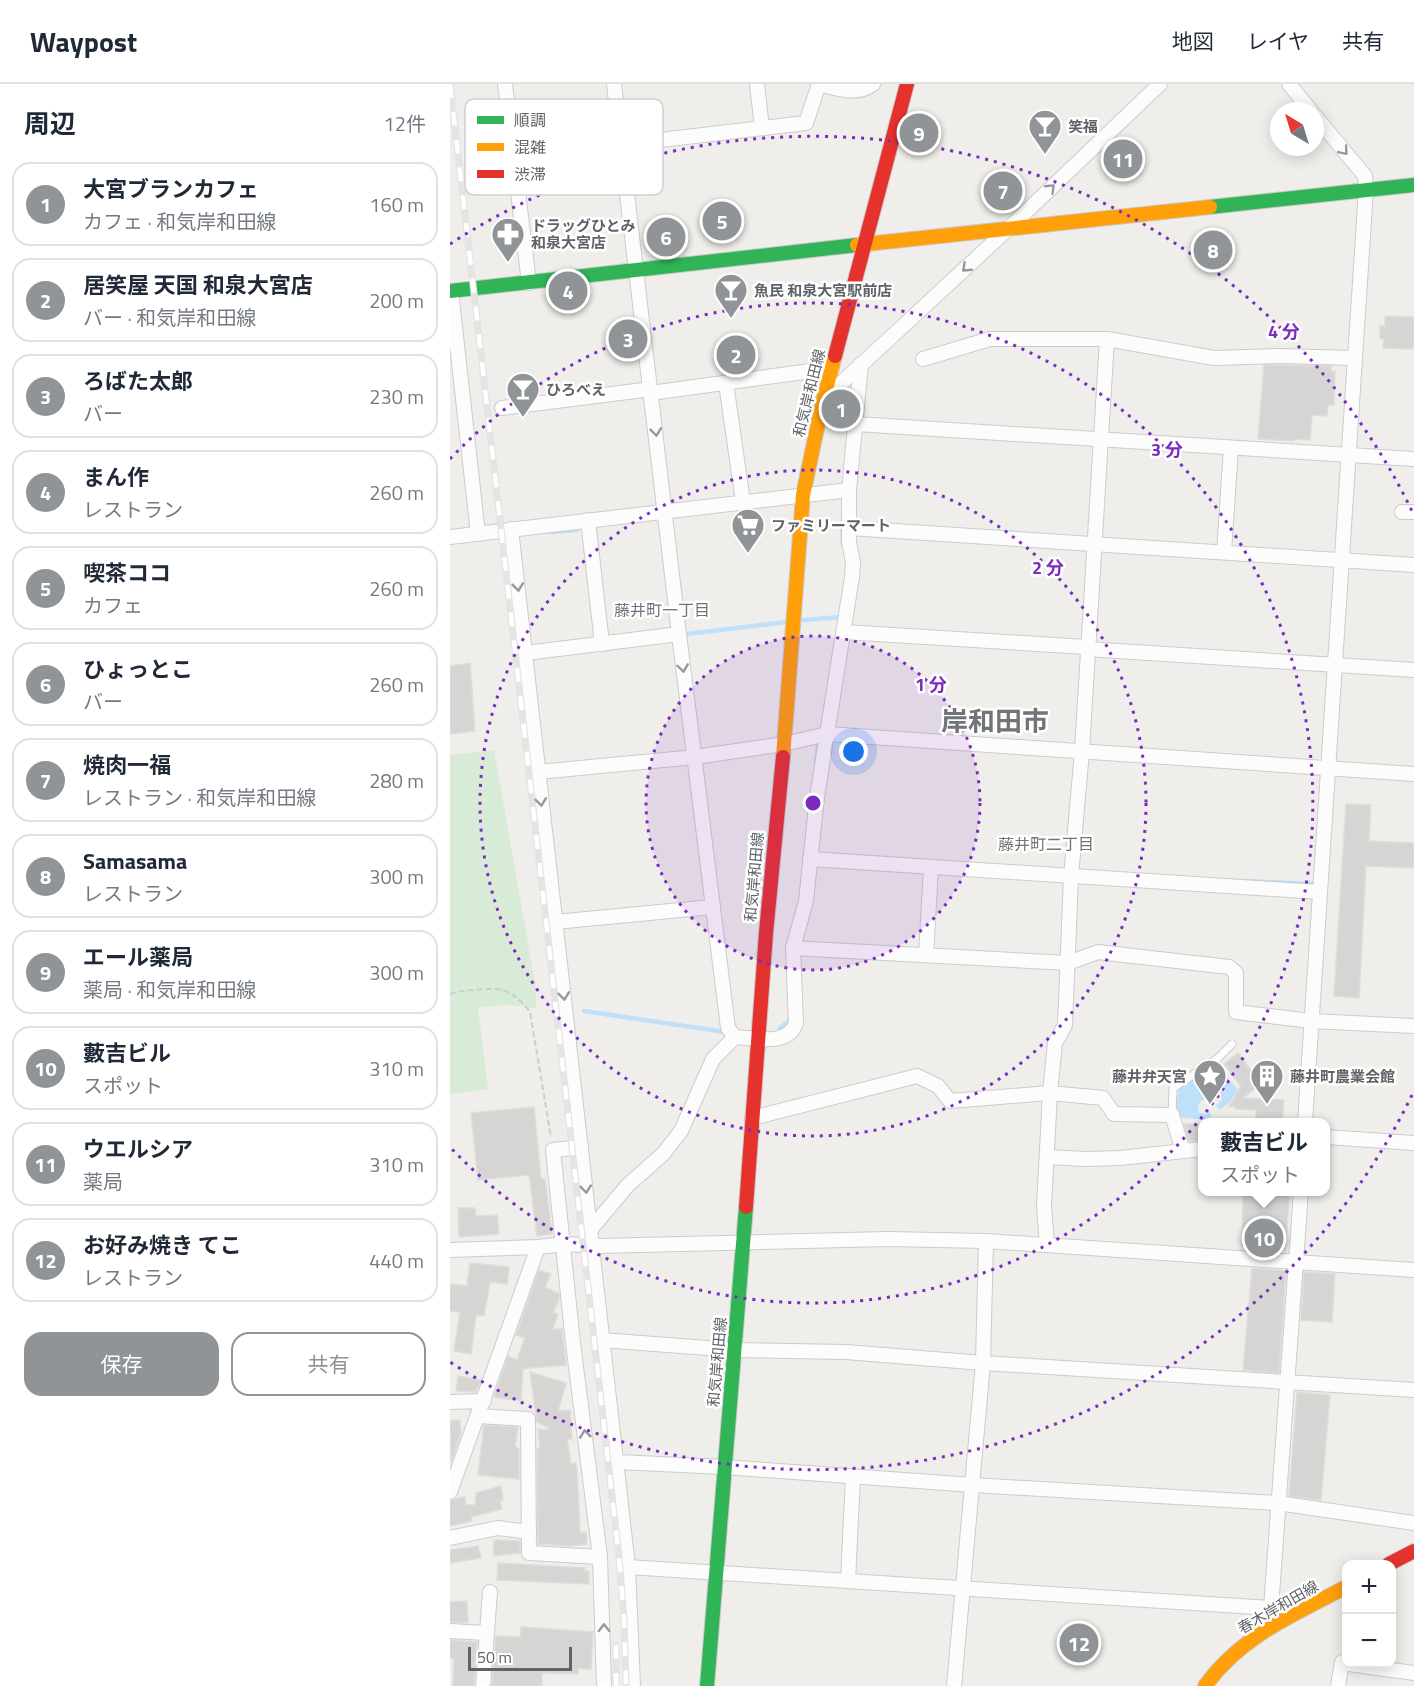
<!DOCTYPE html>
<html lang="ja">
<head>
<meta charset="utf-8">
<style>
  :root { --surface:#fff; --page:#f6f6f7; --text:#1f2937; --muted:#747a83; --line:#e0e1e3; --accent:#919496 }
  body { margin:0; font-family:"Titillium Web","Noto Sans JP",sans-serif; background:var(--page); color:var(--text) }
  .controls { position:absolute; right:18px; bottom:18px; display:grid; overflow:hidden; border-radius:12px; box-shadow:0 3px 15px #0003 }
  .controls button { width:54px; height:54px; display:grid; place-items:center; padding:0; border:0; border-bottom:2px solid var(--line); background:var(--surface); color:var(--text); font:30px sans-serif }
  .compass { position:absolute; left:820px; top:18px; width:54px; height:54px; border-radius:50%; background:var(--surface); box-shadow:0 3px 15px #0003; rotate:322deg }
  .scale { position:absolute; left:18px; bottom:15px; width:104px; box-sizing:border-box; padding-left:6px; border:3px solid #5f6368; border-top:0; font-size:16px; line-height:21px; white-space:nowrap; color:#5f6368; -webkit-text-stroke:4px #fff; paint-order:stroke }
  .you { position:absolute; left:404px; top:668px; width:21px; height:21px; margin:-15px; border:4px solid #fff; border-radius:50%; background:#1a73e8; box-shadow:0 0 0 9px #1a73e833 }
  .badge { display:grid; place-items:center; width:39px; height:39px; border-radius:50%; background:var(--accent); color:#fff; font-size:20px; font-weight:700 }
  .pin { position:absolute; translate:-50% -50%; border:3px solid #fff; box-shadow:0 2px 6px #0006 }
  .popup { position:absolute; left:748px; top:1034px; width:132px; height:78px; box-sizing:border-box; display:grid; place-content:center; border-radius:12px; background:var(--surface); filter:drop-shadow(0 2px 4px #0005); font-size:20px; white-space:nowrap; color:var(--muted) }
  .popup b { font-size:22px; color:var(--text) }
  .popup::after { content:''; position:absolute; left:50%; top:100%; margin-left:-12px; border:12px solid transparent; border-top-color:var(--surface) }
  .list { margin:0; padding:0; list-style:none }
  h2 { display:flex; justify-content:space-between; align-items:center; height:78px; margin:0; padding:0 24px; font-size:26px }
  h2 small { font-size:20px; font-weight:400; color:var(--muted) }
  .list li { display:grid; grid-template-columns:39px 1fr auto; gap:18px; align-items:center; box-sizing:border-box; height:84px; margin:0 12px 12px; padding:0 12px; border:2px solid var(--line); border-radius:18px }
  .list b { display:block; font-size:22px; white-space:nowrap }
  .list p { margin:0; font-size:20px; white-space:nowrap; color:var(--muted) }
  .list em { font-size:20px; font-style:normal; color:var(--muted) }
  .actions { display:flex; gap:12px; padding:18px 24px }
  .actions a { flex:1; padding:14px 0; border:2px solid var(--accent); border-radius:18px; text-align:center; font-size:21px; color:var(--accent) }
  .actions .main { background:var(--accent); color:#fff }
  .map { position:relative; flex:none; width:964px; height:1602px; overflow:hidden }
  header { display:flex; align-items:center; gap:36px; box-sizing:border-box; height:84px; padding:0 30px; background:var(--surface); border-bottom:2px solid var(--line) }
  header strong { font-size:28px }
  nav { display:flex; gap:33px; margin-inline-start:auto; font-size:21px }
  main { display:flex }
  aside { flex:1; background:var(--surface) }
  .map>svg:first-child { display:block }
  .green { fill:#d8ebd6 }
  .water { fill:#bfe0f9 }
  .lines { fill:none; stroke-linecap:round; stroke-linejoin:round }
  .stream { stroke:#bfe0f9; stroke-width:4.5 }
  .building { fill:#d6d5d3; stroke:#deddd9; stroke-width:1.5 }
  .lane-casing { stroke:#cbcccc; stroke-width:9 }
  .street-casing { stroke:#cbcccc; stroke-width:16 }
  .fast-casing { stroke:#cacacb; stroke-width:16 }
  .slow-casing { stroke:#cacacb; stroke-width:16 }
  .jam-casing { stroke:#cacacb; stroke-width:16 }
  .path { stroke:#cacfcc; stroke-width:2; stroke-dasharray:6 3; stroke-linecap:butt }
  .lane { stroke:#fdfcfc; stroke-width:7 }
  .street { stroke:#fdfcfc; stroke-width:14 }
  .fast { stroke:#30b455; stroke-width:14 }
  .slow { stroke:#ff9f0a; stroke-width:14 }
  .jam { stroke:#e5322d; stroke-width:14 }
  .rail-casing { stroke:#e4e4e4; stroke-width:7 }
  .rail { stroke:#fff; stroke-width:4.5; stroke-dasharray:14; stroke-linecap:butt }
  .oneway { stroke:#96999c }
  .ring { fill:none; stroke:#7b2cbf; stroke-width:3; stroke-dasharray:3 6 }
  .labels { text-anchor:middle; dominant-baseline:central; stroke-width:5; stroke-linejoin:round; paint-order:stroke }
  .poi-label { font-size:15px; font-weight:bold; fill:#5f6368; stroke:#fff; text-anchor:start }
  .street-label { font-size:15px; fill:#5f6368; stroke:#fff }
  .neighbourhood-label { font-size:16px; fill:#70757a; stroke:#fff }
  .town-label { font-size:27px; font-weight:bold; fill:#70757a; stroke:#fff }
  .key { fill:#fff; stroke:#cfd0d2; stroke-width:1.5 }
  .key-label { font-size:16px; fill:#5f6368 }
  .centre { fill:#7b2cbf; stroke:#fff; stroke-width:3 }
  .ring-label { font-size:18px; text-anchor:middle; font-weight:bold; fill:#7b2cbf; stroke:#fff; stroke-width:5; stroke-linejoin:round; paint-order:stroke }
</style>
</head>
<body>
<header>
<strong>Waypost</strong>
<nav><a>地図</a><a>レイヤ</a><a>共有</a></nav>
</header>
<main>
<aside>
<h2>周辺<small>12件</small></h2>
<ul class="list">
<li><span class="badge">1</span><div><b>大宮ブランカフェ</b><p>カフェ · 和気岸和田線</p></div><em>160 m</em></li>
<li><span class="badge">2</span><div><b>居笑屋 天国 和泉大宮店</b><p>バー · 和気岸和田線</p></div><em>200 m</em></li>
<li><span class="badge">3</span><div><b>ろばた太郎</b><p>バー</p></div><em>230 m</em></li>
<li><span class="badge">4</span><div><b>まん作</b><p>レストラン</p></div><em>260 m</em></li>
<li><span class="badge">5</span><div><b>喫茶ココ</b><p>カフェ</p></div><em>260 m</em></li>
<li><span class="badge">6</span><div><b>ひょっとこ</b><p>バー</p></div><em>260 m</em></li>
<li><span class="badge">7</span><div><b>焼肉一福</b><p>レストラン · 和気岸和田線</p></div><em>280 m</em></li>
<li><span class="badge">8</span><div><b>Samasama</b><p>レストラン</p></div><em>300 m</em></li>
<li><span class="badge">9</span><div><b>エール薬局</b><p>薬局 · 和気岸和田線</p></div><em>300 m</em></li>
<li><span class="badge">10</span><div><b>藪吉ビル</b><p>スポット</p></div><em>310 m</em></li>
<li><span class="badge">11</span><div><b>ウエルシア</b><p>薬局</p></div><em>310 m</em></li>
<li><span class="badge">12</span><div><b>お好み焼き てこ</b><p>レストラン</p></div><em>440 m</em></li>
</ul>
<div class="actions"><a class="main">保存</a><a>共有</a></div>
</aside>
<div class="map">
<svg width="964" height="1602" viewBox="0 0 964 1602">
  <rect width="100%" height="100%" fill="#efeeea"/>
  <polygon class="green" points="44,666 86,905 86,924 60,921 28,923 38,1005 0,1010 0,671"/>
  <polygon class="water" points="763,983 773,988 788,1006 779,1019 770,1026 766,1021 772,1016 771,1008 761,1009 749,1019 748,1028 756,1030 759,1027 762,1032 756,1036 725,1033 729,1004"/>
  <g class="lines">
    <g class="stream">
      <polyline points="392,438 393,461"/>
      <polyline points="100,448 127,446"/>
      <polyline points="353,536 391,533"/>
      <polyline points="237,550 336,538"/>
      <polyline points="366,679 368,660"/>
      <polyline points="797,797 863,800"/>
      <polyline points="134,927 275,948"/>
      <polyline points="330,944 339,937 340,932"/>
    </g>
  </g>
  <g class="building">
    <polygon points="935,232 964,233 964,265 933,264 934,255 930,255 930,241 935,242"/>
    <polygon points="814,281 881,282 881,287 885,287 884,321 878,321 877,332 862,331 860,356 845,355 844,357 808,355"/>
    <polygon points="20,579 25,647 0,650 0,582"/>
    <polygon points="896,720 921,721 919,757 964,759 964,784 916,782 909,914 884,912"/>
    <polygon points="788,969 811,1000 793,1014 834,1016 832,1038 806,1038 806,1026 787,1025 782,1022 778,1024 791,1002 774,980"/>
    <polygon points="84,1023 91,1095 95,1095 102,1150 87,1152 79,1091 28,1096 21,1029"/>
    <polygon points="734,1040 753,1040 753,1056 739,1057"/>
    <polygon points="793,1107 840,1107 835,1165 816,1163 819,1167 804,1166 804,1163 792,1162"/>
    <polygon points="8,1124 25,1124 26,1132 47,1131 49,1150 9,1153"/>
    <polygon points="20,1179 59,1183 57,1200 40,1198 34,1232 26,1231 21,1270 4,1267 10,1228 0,1227 0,1200 17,1202"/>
    <polygon points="802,1184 836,1187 829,1289 793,1286"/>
    <polygon points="89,1186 101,1190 95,1203 109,1210 109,1215 103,1229 108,1230 103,1245 112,1245 116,1281 69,1285 73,1286 71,1317 44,1313 58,1272 67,1276 75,1254 66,1251"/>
    <polygon points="854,1188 885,1190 882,1238 851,1236"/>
    <polygon points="80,1288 116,1299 108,1327 120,1326 122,1355 117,1355 121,1380 125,1379 127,1385 130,1449 136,1448 137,1460 120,1462 88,1460 87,1364 90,1364 88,1345 99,1346 99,1344 87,1338"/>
    <polygon points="8,1292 31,1296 26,1308 6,1307"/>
    <polygon points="847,1308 880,1311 871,1416 839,1412"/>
    <polygon points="10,1336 11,1350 1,1378 0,1337"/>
    <polygon points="34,1341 68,1343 65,1362 69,1365 69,1395 28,1391"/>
    <polygon points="51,1402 53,1416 50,1417 52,1425 21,1433 22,1437 0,1442 0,1417 15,1412 16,1421 25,1421 26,1409"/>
    <polygon points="44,1456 70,1457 70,1469 43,1472"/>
    <polygon points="28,1462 31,1474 0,1479 0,1466"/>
    <polygon points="48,1479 135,1484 135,1487 139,1487 139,1500 47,1496"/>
    <polygon points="17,1517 18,1539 0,1538 0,1518"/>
    <polygon points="71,1543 143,1548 141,1585 128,1584 128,1590 92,1589 92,1602 42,1602 46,1552 70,1553"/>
    <polygon points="0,1556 27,1558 24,1602 3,1602 4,1574 0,1574"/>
  </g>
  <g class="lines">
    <defs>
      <polyline id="lane" points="722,1031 723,1004 768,974 782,960"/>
      <g id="street">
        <polyline points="55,0 79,199"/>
        <polyline points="164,0 229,550 278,944 285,953"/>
        <polyline points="307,0 312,44"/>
        <path d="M369,0C387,5 407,12 423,0"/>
        <polyline points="839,0 861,27"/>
        <polyline points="65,73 356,39 369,0"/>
        <polyline points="1,207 28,450"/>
        <polyline points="473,275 540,255 657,255 764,274 829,272 905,274"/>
        <polyline points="276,299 293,418"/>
        <polyline points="201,309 382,284"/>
        <polyline points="373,316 559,144 710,0"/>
        <polyline points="52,324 201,305"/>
        <polyline points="406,340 964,375"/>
        <polyline points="952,428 964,428"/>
        <polyline points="138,436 152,560"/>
        <polyline points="399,444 964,481"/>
        <polyline points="61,445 178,1483 183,1602"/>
        <polyline points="0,453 399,406"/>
        <polyline points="774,468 781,364"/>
        <polyline points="394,548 637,563"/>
        <polyline points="637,565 964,586"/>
        <polyline points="76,569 229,550"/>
        <polyline points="88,688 245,673 334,660 377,650 964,690"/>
        <polyline points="360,775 869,808"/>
        <polyline points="105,838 262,823"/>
        <polyline points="343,864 618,879 648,868 779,883 786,889 786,928 861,937 964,942"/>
        <polyline points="476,871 481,784"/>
        <polyline points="302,1034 467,992 488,1002 500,1017 600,1009 653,1014 664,1030 722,1031 733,1067"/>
        <polyline points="855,1038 916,106 915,92 865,32"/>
        <polyline points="876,1053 964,1059"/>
        <polyline points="131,1063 103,1066 123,1259 150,1473 154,1602"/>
        <polyline points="597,1073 635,1075 670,1074 752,1065"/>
        <path d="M140,1146L178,1101L213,1070L231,1047L263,975L285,953C305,954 338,963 346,939L343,864L356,817L367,713L402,493L403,478L399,458V406L411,280"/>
        <polyline points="597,1161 594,1122 600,1009 605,959 615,941 621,793 632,667 657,255"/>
        <polyline points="0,1166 88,1163 114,1160 148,1162 438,1155 536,1157 964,1186"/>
        <polyline points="151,1256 284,1266 396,1268 533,1279 964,1306"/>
        <polyline points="0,1318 34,1317"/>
        <polyline points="28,1332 78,1335 79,1469 150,1473"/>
        <polyline points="167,1378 274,1383 523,1401 828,1419 964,1439"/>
        <polyline points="0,1408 88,1163"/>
        <polyline points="0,1454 48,1444 79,1448"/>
        <polyline points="178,1483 821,1524"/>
        <polyline points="398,1497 403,1392"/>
        <polyline points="822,1533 821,1524 851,1108"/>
        <polyline points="0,1547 36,1549"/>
        <polyline points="899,1580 964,1589"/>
        <polyline points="33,1602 40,1508"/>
        <polyline points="504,1602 533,1279 536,1157"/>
        <polyline points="888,1602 892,1578 896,1579"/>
      </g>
      <g id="fast">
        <polyline points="760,123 964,101"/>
        <polyline points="0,207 407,161"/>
        <polyline points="257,1602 296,1123"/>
      </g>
      <g id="slow">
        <polyline points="407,161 760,123"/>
        <polyline points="333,673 353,411 373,316 385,272"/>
        <path d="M755,1602C791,1552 843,1531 896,1503"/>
      </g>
      <g id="jam">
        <polyline points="385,272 457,0"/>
        <polyline points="296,1123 316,849 333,673"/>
        <polyline points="939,1480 964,1467"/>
      </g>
    </defs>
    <use href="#lane" class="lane-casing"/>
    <use href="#street" class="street-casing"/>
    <use href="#fast" class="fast-casing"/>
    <use href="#slow" class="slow-casing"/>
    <use href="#jam" class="jam-casing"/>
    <g class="path">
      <path d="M0,910C7,907 15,907 23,906C52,903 62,905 80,928L101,1053"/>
      <polyline points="819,1038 819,1036"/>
    </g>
    <use href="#lane" class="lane"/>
    <use href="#street" class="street"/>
    <use href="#fast" class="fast"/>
    <use href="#slow" class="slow"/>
    <use href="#jam" class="jam"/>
    <defs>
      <g id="rail">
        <polyline points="0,0 169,1473 174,1535 176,1602"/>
        <polyline points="166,1561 166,1602"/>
      </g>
    </defs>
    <use href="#rail" class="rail-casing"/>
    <use href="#rail" class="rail"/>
  </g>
  <defs><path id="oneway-chevron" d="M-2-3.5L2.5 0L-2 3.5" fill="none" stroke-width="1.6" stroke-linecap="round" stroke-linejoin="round" transform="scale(1.5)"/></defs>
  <g class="oneway">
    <use href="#oneway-chevron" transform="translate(894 67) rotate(50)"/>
    <use href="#oneway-chevron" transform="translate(601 104) rotate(-44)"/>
    <use href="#oneway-chevron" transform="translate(516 184) rotate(137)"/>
    <use href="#oneway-chevron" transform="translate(206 348) rotate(83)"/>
    <use href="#oneway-chevron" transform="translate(68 503) rotate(83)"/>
    <use href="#oneway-chevron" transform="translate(233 584) rotate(82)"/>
    <use href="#oneway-chevron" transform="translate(91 718) rotate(83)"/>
    <use href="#oneway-chevron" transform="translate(114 912) rotate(83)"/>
    <use href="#oneway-chevron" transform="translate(136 1105) rotate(84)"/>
    <use href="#oneway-chevron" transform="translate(135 1350) rotate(-97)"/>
    <use href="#oneway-chevron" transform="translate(154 1544) rotate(-91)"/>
  </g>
  <circle cx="363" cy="719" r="167" fill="#7b2cbf" fill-opacity=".12"/>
  <g class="ring">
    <circle cx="363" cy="719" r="167"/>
    <circle cx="363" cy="719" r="333"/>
    <path d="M0 375A500 500 0 1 1 0 1063"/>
    <path d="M962 1011A666 666 0 0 1 0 1278M0 160A666 666 0 0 1 962 427"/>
  </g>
  <defs>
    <symbol id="bar-pin" viewBox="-11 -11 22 30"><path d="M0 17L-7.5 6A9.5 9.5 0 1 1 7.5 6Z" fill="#919496" stroke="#fff"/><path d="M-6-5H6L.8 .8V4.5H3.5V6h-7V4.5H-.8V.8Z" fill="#fff"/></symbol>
    <symbol id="pharmacy-pin" viewBox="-11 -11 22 30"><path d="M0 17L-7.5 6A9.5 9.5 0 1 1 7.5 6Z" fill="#919496" stroke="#fff"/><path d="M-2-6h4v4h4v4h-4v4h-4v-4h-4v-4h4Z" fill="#fff"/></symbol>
    <symbol id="supermarket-pin" viewBox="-11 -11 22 30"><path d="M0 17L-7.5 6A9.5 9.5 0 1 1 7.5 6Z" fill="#919496" stroke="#fff"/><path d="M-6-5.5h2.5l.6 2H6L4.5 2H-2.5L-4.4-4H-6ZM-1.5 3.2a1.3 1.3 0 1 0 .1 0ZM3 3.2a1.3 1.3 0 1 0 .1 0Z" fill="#fff"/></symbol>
    <symbol id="sight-pin" viewBox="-11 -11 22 30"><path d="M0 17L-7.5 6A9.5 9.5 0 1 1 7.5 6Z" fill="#919496" stroke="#fff"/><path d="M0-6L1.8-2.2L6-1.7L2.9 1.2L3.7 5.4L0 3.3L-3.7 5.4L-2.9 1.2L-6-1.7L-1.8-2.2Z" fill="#fff"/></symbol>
    <symbol id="building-pin" viewBox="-11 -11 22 30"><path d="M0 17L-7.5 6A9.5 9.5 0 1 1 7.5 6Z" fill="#919496" stroke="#fff"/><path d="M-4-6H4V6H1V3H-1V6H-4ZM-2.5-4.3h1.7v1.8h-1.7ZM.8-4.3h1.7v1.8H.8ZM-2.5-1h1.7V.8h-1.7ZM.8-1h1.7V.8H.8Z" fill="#fff"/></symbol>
  </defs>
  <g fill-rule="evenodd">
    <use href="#bar-pin" x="576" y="23" width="38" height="52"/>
    <use href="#pharmacy-pin" x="39" y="131" width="38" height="52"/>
    <use href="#bar-pin" x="262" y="187" width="38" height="52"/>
    <use href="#bar-pin" x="54" y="286" width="38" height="52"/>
    <use href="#supermarket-pin" x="279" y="422" width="38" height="52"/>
    <use href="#sight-pin" x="741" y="973" width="38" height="52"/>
    <use href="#building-pin" x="798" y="973" width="38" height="52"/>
  </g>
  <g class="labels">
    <g class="poi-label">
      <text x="618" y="42">笑福</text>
      <text x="81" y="141">ドラッグひとみ<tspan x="81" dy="17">和泉大宮店</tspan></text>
      <text x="304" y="206">魚民 和泉大宮駅前店</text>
      <text x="96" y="305">ひろべえ</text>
      <text x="321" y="441">ファミリーマート</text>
      <text x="737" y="992" text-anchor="end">藤井弁天宮</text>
      <text x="840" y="992">藤井町農業会館</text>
    </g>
    <g class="street-label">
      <text transform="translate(359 309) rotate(-76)">和気岸和田線</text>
      <text transform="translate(304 793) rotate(-85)">和気岸和田線</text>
      <text transform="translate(267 1278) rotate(-85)">和気岸和田線</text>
      <text transform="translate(828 1523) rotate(-30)">春木岸和田線</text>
    </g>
    <g class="neighbourhood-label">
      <text x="212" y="526">藤井町一丁目</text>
      <text x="596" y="760">藤井町二丁目</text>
    </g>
    <g class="town-label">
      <text x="545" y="636">岸和田市</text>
    </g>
  </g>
  <rect x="15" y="15" width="198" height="96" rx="9" class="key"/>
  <rect x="27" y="32" width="27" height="8" fill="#30b455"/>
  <rect x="27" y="59" width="27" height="8" fill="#ff9f0a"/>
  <rect x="27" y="86" width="27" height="8" fill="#e5322d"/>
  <g class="key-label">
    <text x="64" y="42">順調</text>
    <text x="64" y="69">混雑</text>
    <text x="64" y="96">渋滞</text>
  </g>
  <circle cx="363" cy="719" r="9" class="centre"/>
  <g class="ring-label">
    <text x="834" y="254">4 分</text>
    <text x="717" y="372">3 分</text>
    <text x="598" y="490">2 分</text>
    <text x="481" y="607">1 分</text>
  </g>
</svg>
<div class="controls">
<button>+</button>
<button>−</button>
</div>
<svg class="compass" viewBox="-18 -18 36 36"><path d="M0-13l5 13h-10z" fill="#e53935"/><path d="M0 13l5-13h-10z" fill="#747a83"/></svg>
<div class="scale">50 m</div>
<div class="you"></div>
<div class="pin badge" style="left:391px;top:325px">1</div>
<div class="pin badge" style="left:286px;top:271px">2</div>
<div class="pin badge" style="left:178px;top:255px">3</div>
<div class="pin badge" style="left:118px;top:207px">4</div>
<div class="pin badge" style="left:272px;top:137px">5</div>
<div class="pin badge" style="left:216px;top:153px">6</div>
<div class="pin badge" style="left:553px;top:107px">7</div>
<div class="pin badge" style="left:763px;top:166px">8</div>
<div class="pin badge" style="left:469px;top:49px">9</div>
<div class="pin badge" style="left:814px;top:1154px">10</div>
<div class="popup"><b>藪吉ビル</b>スポット</div>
<div class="pin badge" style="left:673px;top:75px">11</div>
<div class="pin badge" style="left:629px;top:1559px">12</div>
</div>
</main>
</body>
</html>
